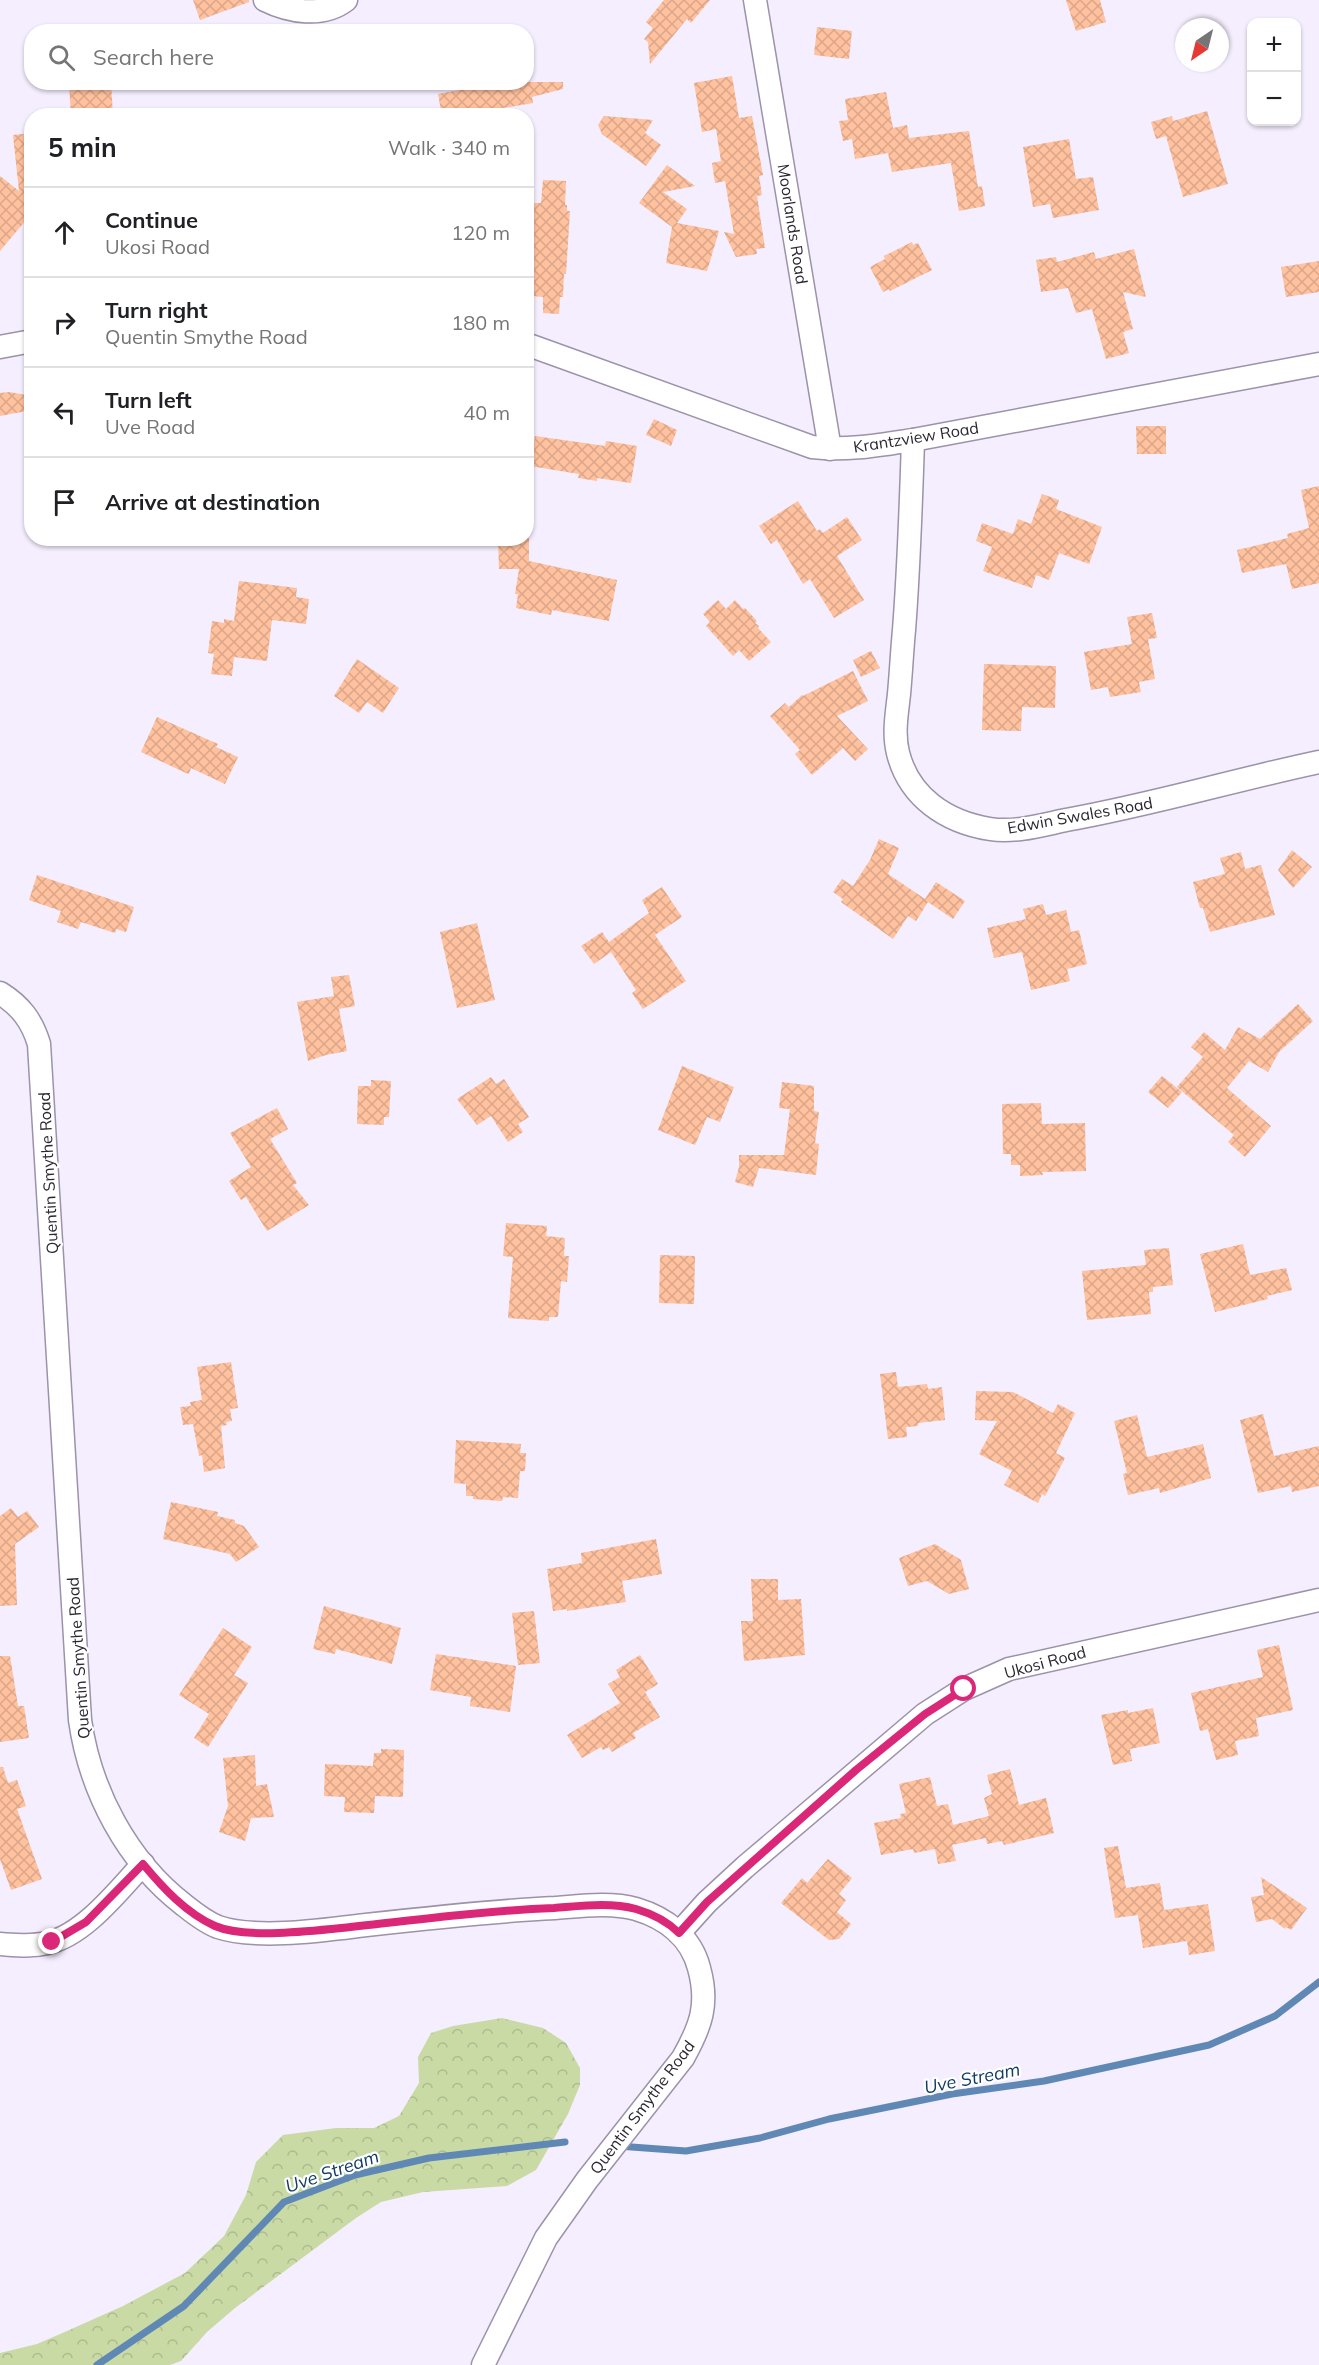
<!DOCTYPE html>
<html lang="en">
<head>
<meta charset="utf-8">
<style>
  :root { --surface:#fff; --page:#f6f6f6; --text:#202124; --muted:#757577; --line:#e0e0e0 }
  body { margin:0; font-family:Mulish,sans-serif; background:var(--page); color:var(--text) }
  .controls { position:absolute; right:18px; top:18px; display:grid; overflow:hidden; border-radius:12px; box-shadow:0 2px 4px #0004 }
  .controls button { width:54px; height:54px; display:grid; place-items:center; padding:0; border:0; border-bottom:2px solid var(--line); background:var(--surface); color:var(--text); font:30px sans-serif }
  .compass { position:absolute; left:1175px; top:18px; width:54px; height:54px; border-radius:50%; background:var(--surface); box-shadow:0 2px 4px #0004; rotate:215deg }
  .stop { position:absolute; width:18px; height:18px; margin:-14px; border:4px solid #db2777; border-radius:50%; background:#fff }
  .stop.end { background:#db2777; border-color:#fff; box-shadow:0 2px 6px #0008 }
  .list { margin:0; padding:0; list-style:none }
  h2 { display:flex; justify-content:space-between; align-items:center; height:78px; margin:0; padding:0 24px; font-size:26px }
  h2 small { font-size:20px; font-weight:400; color:var(--muted) }
  .list li { display:grid; grid-template-columns:39px 1fr auto; gap:18px; align-items:center; box-sizing:border-box; height:90px; padding:0 24px; border-top:2px solid var(--line) }
  .list b { display:block; font-size:22px; white-space:nowrap }
  .list p { margin:0; font-size:20px; white-space:nowrap; color:var(--muted) }
  .list em { font-size:20px; font-style:normal; color:var(--muted) }
  .icon { flex:none; width:33px; height:33px; fill:none; stroke:currentColor; stroke-width:2; stroke-linecap:round; stroke-linejoin:round }
  .map { position:relative; flex:none; width:1319px; height:2365px; overflow:hidden }
  .search { position:absolute; background:var(--surface); box-shadow:0 2px 4px #0004; left:24px; top:24px; width:510px; height:66px; display:flex; align-items:center; gap:15px; box-sizing:border-box; padding:0 21px; border-radius:24px; color:var(--muted); font-size:22px }
  .panel { position:absolute; background:var(--surface); box-shadow:0 2px 4px #0004; left:24px; top:108px; width:510px; height:438px; border-radius:24px }
  .map>svg:first-child { display:block }
  .forest { fill:url(#forest-crowns) }
  .lines { fill:none; stroke-linecap:round; stroke-linejoin:round }
  .stream { stroke:#6088b5; stroke-width:7 }
  .building { fill:url(#building-cross-hatch) }
  .minor-casing { stroke:#9c92a9; stroke-width:25 }
  .minor { stroke:#fff; stroke-width:22 }
  .route { stroke:#db2777; stroke-width:8 }
  .labels { text-anchor:middle; dominant-baseline:central; stroke-width:4.5; stroke-linejoin:round; paint-order:stroke }
  .street-label { font-size:16px; fill:#2b2731; stroke:#fff }
  .water-label { font-size:18px; font-style:italic; fill:#123c63; stroke:#fff }
</style>
</head>
<body>
<div class="map">
<svg width="1319" height="2365" viewBox="0 0 1319 2365">
  <defs>
    <pattern id="forest-crowns" width="20" height="18" patternUnits="userSpaceOnUse" patternTransform="scale(1.5)"><rect width="20" height="18" fill="#c9daa5"/><path d="M2 6a3 3 0 1 1 6 0M12 15a3 3 0 1 1 6 0" fill="none" stroke="#adbb8e"/></pattern>
    <pattern id="building-cross-hatch" width="8" height="8" patternUnits="userSpaceOnUse" patternTransform="scale(1.5)"><rect width="8" height="8" fill="#ffc19e"/><path d="M0 0l8 8M0 8l8-8" fill="none" stroke="#dba689"/></pattern>
  </defs>
  <rect width="100%" height="100%" fill="#f5eefe"/>
  <polygon class="forest" points="502,2018 543,2028 566,2043 580,2068 580,2085 568,2114 536,2170 507,2186 423,2192 381,2202 356,2218 235,2308 207,2332 181,2361 170,2365 0,2365 0,2353 37,2344 67,2331 123,2306 185,2273 224,2236 246,2195 256,2162 283,2135 336,2128 374,2128 399,2116 419,2083 418,2057 431,2033 453,2026"/>
  <g class="lines">
    <g class="stream">
      <polyline points="618,2146 686,2151 760,2138 829,2119 952,2094 1044,2081 1209,2045 1275,2016 1319,1982"/>
      <polyline points="97,2365 184,2306 284,2202 355,2175 429,2158 565,2142"/>
    </g>
  </g>
  <g class="building">
    <polygon points="193,0 249,0 249,2 200,20"/>
    <polygon points="664,0 710,0 691,23 687,19 650,64 648,42 644,39 653,28 646,22"/>
    <polygon points="1066,0 1100,0 1106,22 1076,31"/>
    <polygon points="817,27 852,31 849,59 814,55"/>
    <polygon points="732,76 739,118 752,116 763,175 759,176 762,195 757,196 765,248 756,249 757,254 736,257 724,232 734,234 725,181 715,183 712,163 721,161 716,129 702,132 694,83"/>
    <polygon points="111,82 113,116 71,116 69,84"/>
    <polygon points="469,82 563,82 563,89 532,97 533,103 497,109 498,116 442,116 438,94 470,88"/>
    <polygon points="886,92 893,128 907,125 909,138 969,131 978,187 982,186 985,206 959,211 951,163 892,172 888,153 855,159 852,139 843,141 839,121 848,120 845,99"/>
    <polygon points="1207,111 1228,184 1183,197 1166,136 1156,139 1151,122 1172,116 1173,121"/>
    <polygon points="604,116 653,120 645,133 661,145 646,166 602,134 598,125"/>
    <polygon points="32,133 32,198 27,198 32,202 32,213 0,251 0,176 19,191 13,135"/>
    <polygon points="1069,139 1076,179 1093,177 1099,210 1053,218 1050,204 1033,207 1023,147"/>
    <polygon points="667,165 695,186 663,192 687,209 677,223 719,231 707,271 666,263 672,227 639,203"/>
    <polygon points="543,180 566,181 565,205 567,205 567,211 570,211 566,274 564,274 563,297 560,297 559,314 543,313 543,297 533,296 534,273 528,273 532,203 541,203"/>
    <polygon points="912,242 913,245 918,243 932,270 890,291 889,289 883,292 870,267 885,259 884,256"/>
    <polygon points="1134,249 1146,297 1123,292 1133,329 1123,332 1129,353 1106,359 1092,309 1076,313 1068,288 1041,292 1036,260 1056,257 1057,262 1094,252 1096,259"/>
    <polygon points="1319,261 1319,292 1286,297 1281,267"/>
    <polygon points="9,392 32,396 32,410 0,416 0,393"/>
    <polygon points="654,419 677,430 671,446 646,435"/>
    <polygon points="1136,426 1166,426 1166,454 1137,454"/>
    <polygon points="535,436 605,446 606,441 637,446 631,483 597,478 597,481 578,478 579,474 530,466"/>
    <polygon points="1319,486 1319,583 1292,589 1286,564 1242,573 1237,550 1288,538 1287,534 1309,528 1301,490"/>
    <polygon points="1042,494 1059,500 1056,509 1102,527 1089,564 1059,553 1049,580 1036,575 1032,588 983,571 992,547 976,541 982,523 1013,534 1018,519 1031,524"/>
    <polygon points="798,501 817,531 820,529 823,533 847,517 862,540 837,556 864,600 834,618 810,579 803,584 777,540 771,544 759,526"/>
    <polygon points="498,538 529,538 529,561 617,580 609,621 552,610 551,615 516,608 518,594 515,594 519,569 499,569"/>
    <polygon points="239,581 297,588 296,597 309,599 306,624 272,620 267,661 234,657 232,676 211,674 214,654 208,653 212,621 224,623 224,619 234,621"/>
    <polygon points="718,600 726,609 735,600 743,609 745,608 757,621 755,623 759,626 758,628 771,642 749,661 739,650 733,656 706,626 710,622 703,614"/>
    <polygon points="1152,613 1157,638 1148,639 1155,679 1139,682 1141,692 1110,697 1108,687 1091,690 1084,652 1132,644 1127,617"/>
    <polygon points="871,651 880,668 861,677 853,660"/>
    <polygon points="357,659 399,688 383,713 367,702 359,713 334,696"/>
    <polygon points="984,664 1056,666 1055,708 1022,707 1021,731 982,730"/>
    <polygon points="853,671 868,701 837,716 868,749 855,761 843,748 812,775 795,754 800,750 770,716 785,703 789,707 802,695 803,696"/>
    <polygon points="157,717 218,744 216,747 238,757 225,784 191,768 189,774 186,773 141,752"/>
    <polygon points="879,839 899,848 888,874 925,899 936,882 965,901 953,919 928,902 916,921 908,916 893,939 841,902 843,899 833,892 842,879 853,886 870,860"/>
    <polygon points="1292,850 1312,867 1293,888 1278,870"/>
    <polygon points="1241,852 1245,869 1261,865 1275,915 1210,932 1203,908 1200,908 1193,882 1225,874 1220,858"/>
    <polygon points="37,875 134,907 126,932 116,929 115,933 81,922 78,929 57,922 61,911 29,900"/>
    <polygon points="662,887 682,917 655,935 686,981 643,1009 632,993 636,990 611,952 594,964 581,946 602,932 609,942 649,913 642,900"/>
    <polygon points="1043,904 1046,915 1066,910 1071,932 1079,930 1087,964 1067,969 1070,981 1031,990 1022,952 994,958 987,928 1026,919 1023,909"/>
    <polygon points="477,923 495,1000 457,1008 440,932"/>
    <polygon points="349,975 355,1006 339,1009 347,1051 326,1055 308,1061 297,1002 334,996 331,977"/>
    <polygon points="1298,1004 1313,1021 1279,1052 1268,1072 1249,1061 1227,1088 1271,1126 1245,1157 1228,1142 1234,1135 1177,1087 1203,1057 1191,1047 1204,1032 1225,1050 1238,1027 1260,1039"/>
    <polygon points="682,1066 734,1087 720,1122 707,1117 695,1145 658,1130"/>
    <polygon points="1162,1076 1182,1092 1168,1108 1148,1092"/>
    <polygon points="491,1077 496,1084 504,1079 529,1117 518,1124 523,1132 508,1142 491,1116 477,1125 457,1099"/>
    <polygon points="371,1080 391,1081 389,1117 384,1117 384,1125 357,1124 358,1086 371,1086"/>
    <polygon points="782,1082 814,1086 814,1111 819,1112 815,1143 819,1144 816,1175 759,1168 753,1187 735,1182 739,1167 739,1155 784,1155 790,1109 779,1108"/>
    <polygon points="1041,1103 1042,1124 1085,1123 1086,1171 1042,1172 1043,1175 1020,1176 1020,1165 1011,1165 1011,1154 1003,1154 1002,1104"/>
    <polygon points="277,1108 288,1129 270,1139 297,1183 293,1185 309,1205 267,1231 246,1197 241,1200 229,1181 251,1167 230,1133"/>
    <polygon points="506,1223 547,1226 546,1236 565,1238 564,1256 569,1256 567,1282 561,1281 558,1317 549,1317 549,1321 508,1318 513,1257 503,1256"/>
    <polygon points="1243,1244 1250,1275 1286,1268 1292,1290 1267,1296 1268,1299 1215,1312 1200,1254"/>
    <polygon points="1169,1248 1173,1285 1153,1287 1153,1292 1149,1292 1151,1314 1087,1320 1082,1271 1146,1265 1144,1250"/>
    <polygon points="660,1255 695,1256 694,1304 659,1303"/>
    <polygon points="231,1362 238,1408 230,1409 232,1421 226,1422 227,1425 221,1426 225,1468 204,1472 202,1455 199,1456 193,1424 183,1425 180,1407 191,1406 190,1402 202,1400 197,1367"/>
    <polygon points="896,1372 898,1387 927,1384 928,1389 942,1387 945,1420 918,1423 918,1426 906,1427 907,1437 888,1439 880,1374"/>
    <polygon points="976,1391 1013,1392 1053,1413 1058,1404 1075,1413 1056,1453 1065,1458 1045,1496 1042,1494 1038,1503 1004,1485 1012,1471 979,1454 997,1421 975,1420"/>
    <polygon points="1263,1414 1274,1456 1319,1446 1319,1486 1292,1492 1291,1486 1258,1493 1240,1420"/>
    <polygon points="1137,1415 1147,1457 1203,1444 1211,1478 1160,1493 1159,1488 1128,1495 1123,1474 1127,1473 1114,1421"/>
    <polygon points="456,1440 521,1444 520,1453 526,1453 525,1471 520,1471 518,1498 503,1497 502,1501 473,1499 473,1496 466,1496 466,1484 454,1483"/>
    <polygon points="171,1502 218,1512 217,1516 235,1520 235,1523 244,1526 259,1547 236,1562 230,1554 163,1539"/>
    <polygon points="11,1508 18,1517 27,1511 39,1527 15,1544 17,1605 0,1606 0,1516"/>
    <polygon points="656,1539 662,1574 622,1581 626,1602 567,1611 567,1609 553,1611 547,1569 582,1563 581,1553"/>
    <polygon points="935,1544 961,1560 969,1589 949,1594 927,1581 908,1586 899,1558"/>
    <polygon points="751,1579 778,1579 778,1600 801,1599 805,1655 744,1661 741,1621 753,1621"/>
    <polygon points="324,1606 401,1628 392,1664 336,1649 335,1654 313,1649"/>
    <polygon points="534,1611 540,1663 518,1665 512,1613"/>
    <polygon points="223,1628 252,1647 234,1675 248,1683 208,1747 194,1738 209,1714 179,1695"/>
    <polygon points="1279,1645 1293,1710 1256,1718 1259,1736 1235,1741 1238,1755 1216,1760 1208,1729 1200,1731 1191,1693 1263,1677 1257,1650"/>
    <polygon points="436,1654 516,1666 510,1712 470,1706 471,1697 430,1690"/>
    <polygon points="640,1655 658,1684 645,1692 660,1717 633,1733 636,1738 612,1752 609,1747 603,1750 601,1747 582,1758 567,1735 620,1703 608,1684 620,1677 616,1670"/>
    <polygon points="0,1656 10,1656 18,1706 24,1706 29,1738 0,1742"/>
    <polygon points="1153,1708 1160,1743 1130,1749 1132,1761 1113,1765 1101,1715 1128,1710 1128,1713"/>
    <polygon points="381,1749 404,1750 403,1797 375,1796 374,1813 344,1812 345,1797 324,1796 325,1764 373,1766 374,1753 381,1753"/>
    <polygon points="255,1755 256,1786 267,1784 274,1817 251,1818 245,1841 219,1832 228,1806 223,1758"/>
    <polygon points="0,1767 3,1767 8,1783 17,1780 26,1806 17,1809 42,1879 11,1890 0,1859"/>
    <polygon points="1010,1769 1019,1805 1046,1798 1054,1833 1004,1845 1002,1841 987,1844 986,1838 952,1845 956,1861 938,1864 935,1849 914,1853 913,1849 881,1855 874,1823 901,1818 900,1814 906,1813 899,1784 930,1777 937,1806 948,1804 953,1825 989,1816 984,1798 992,1794 987,1775"/>
    <polygon points="1118,1846 1126,1888 1160,1883 1164,1910 1208,1904 1215,1951 1189,1955 1187,1941 1143,1948 1138,1915 1115,1918 1104,1848"/>
    <polygon points="828,1859 852,1878 839,1894 846,1900 837,1912 851,1924 839,1939 829,1940 781,1903 802,1878 807,1883"/>
    <polygon points="1261,1877 1307,1908 1291,1930 1286,1927 1285,1929 1272,1919 1256,1922 1251,1897 1264,1895"/>
  </g>
  <g class="lines">
    <defs>
      <g id="minor">
        <path d="M265,0C289,12 323,18 346,0"/>
        <polyline points="755,0 830,449"/>
        <path d="M526,344L812,447C847,451 880,445 913,440L1319,364"/>
        <polyline points="0,347 32,341"/>
        <path d="M913,440C911,503 909,567 904,630C902,651 901,673 899,694C897,713 893,733 898,753C909,797 946,822 990,829C1015,833 1042,825 1066,820C1151,805 1234,780 1319,762"/>
        <path d="M0,993C21,1006 32,1021 39,1044L80,1720C90,1791 127,1861 184,1905C194,1913 205,1922 218,1927C257,1940 325,1930 366,1925C429,1918 492,1911 555,1908C581,1906 611,1902 636,1909C666,1918 691,1937 699,1968C709,2004 701,2026 683,2058L587,2180L546,2238L483,2365"/>
        <polyline points="679,1933 707,1902 745,1867 925,1714 964,1689 1009,1669 1319,1600"/>
        <path d="M0,1944C15,1945 31,1947 47,1943C83,1936 118,1891 143,1864"/>
      </g>
    </defs>
    <use href="#minor" class="minor-casing"/>
    <use href="#minor" class="minor"/>
  </g>
  <g class="lines">
    <path class="route" d="M52,1942L86,1922L143,1864C163,1888 186,1913 215,1926C243,1938 302,1932 332,1929C406,1921 480,1911 554,1908C581,1906 610,1902 636,1909C653,1914 667,1921 679,1933L707,1902L856,1770L925,1714L964,1689"/>
  </g>
  <g class="labels">
    <g class="street-label">
      <text transform="translate(793 224) rotate(81)">Moorlands Road</text>
      <text transform="translate(916 437) rotate(-9)">Krantzview Road</text>
      <text transform="translate(1080 815) rotate(-10)">Edwin Swales Road</text>
      <text transform="translate(48 1173) rotate(-93)">Quentin Smythe Road</text>
      <text transform="translate(78 1658) rotate(-94)">Quentin Smythe Road</text>
      <text transform="translate(1045 1662) rotate(-15)">Ukosi Road</text>
      <text transform="translate(642 2107) rotate(-53)">Quentin Smythe Road</text>
    </g>
    <g class="water-label">
      <text transform="translate(972 2078) rotate(-11)">Uve Stream</text>
      <text transform="translate(332 2171) rotate(-19)">Uve Stream</text>
    </g>
  </g>
</svg>
<div class="controls">
<button>+</button>
<button>−</button>
</div>
<svg class="compass" viewBox="-18 -18 36 36"><path d="M0-13l5 13h-10z" fill="#e53935"/><path d="M0 13l5-13h-10z" fill="#757577"/></svg>
<div class="stop" style="left:964px;top:1689px"></div>
<div class="stop end" style="left:52px;top:1942px"></div>
<div class="search"><svg class="icon" aria-label="search" viewBox="0 0 24 24"><circle cx="10" cy="10" r="6"/><path d="M15 15l6 6"/></svg>Search here</div>
<section class="panel">
<h2>5 min<small>Walk · 340 m</small></h2>
<ul class="list">
<li><svg class="icon" aria-label="ahead" viewBox="0 0 24 24"><path d="M12 20V5M6 11l6-6 6 6"/></svg><div><b>Continue</b><p>Ukosi Road</p></div><em>120 m</em></li>
<li><svg class="icon" aria-label="right" viewBox="0 0 24 24"><path d="M7 20v-9h11M14 6l5 5-5 5"/></svg><div><b>Turn right</b><p>Quentin Smythe Road</p></div><em>180 m</em></li>
<li><svg class="icon" aria-label="left" viewBox="0 0 24 24"><path d="M17 20v-9H6M10 6l-5 5 5 5"/></svg><div><b>Turn left</b><p>Uve Road</p></div><em>40 m</em></li>
<li><svg class="icon" aria-label="arrive" viewBox="0 0 24 24"><path d="M6 21V4h12l-3 4 3 4H6"/></svg><div><b>Arrive at destination</b></div></li>
</ul>
</section>
</div>
</body>
</html>
